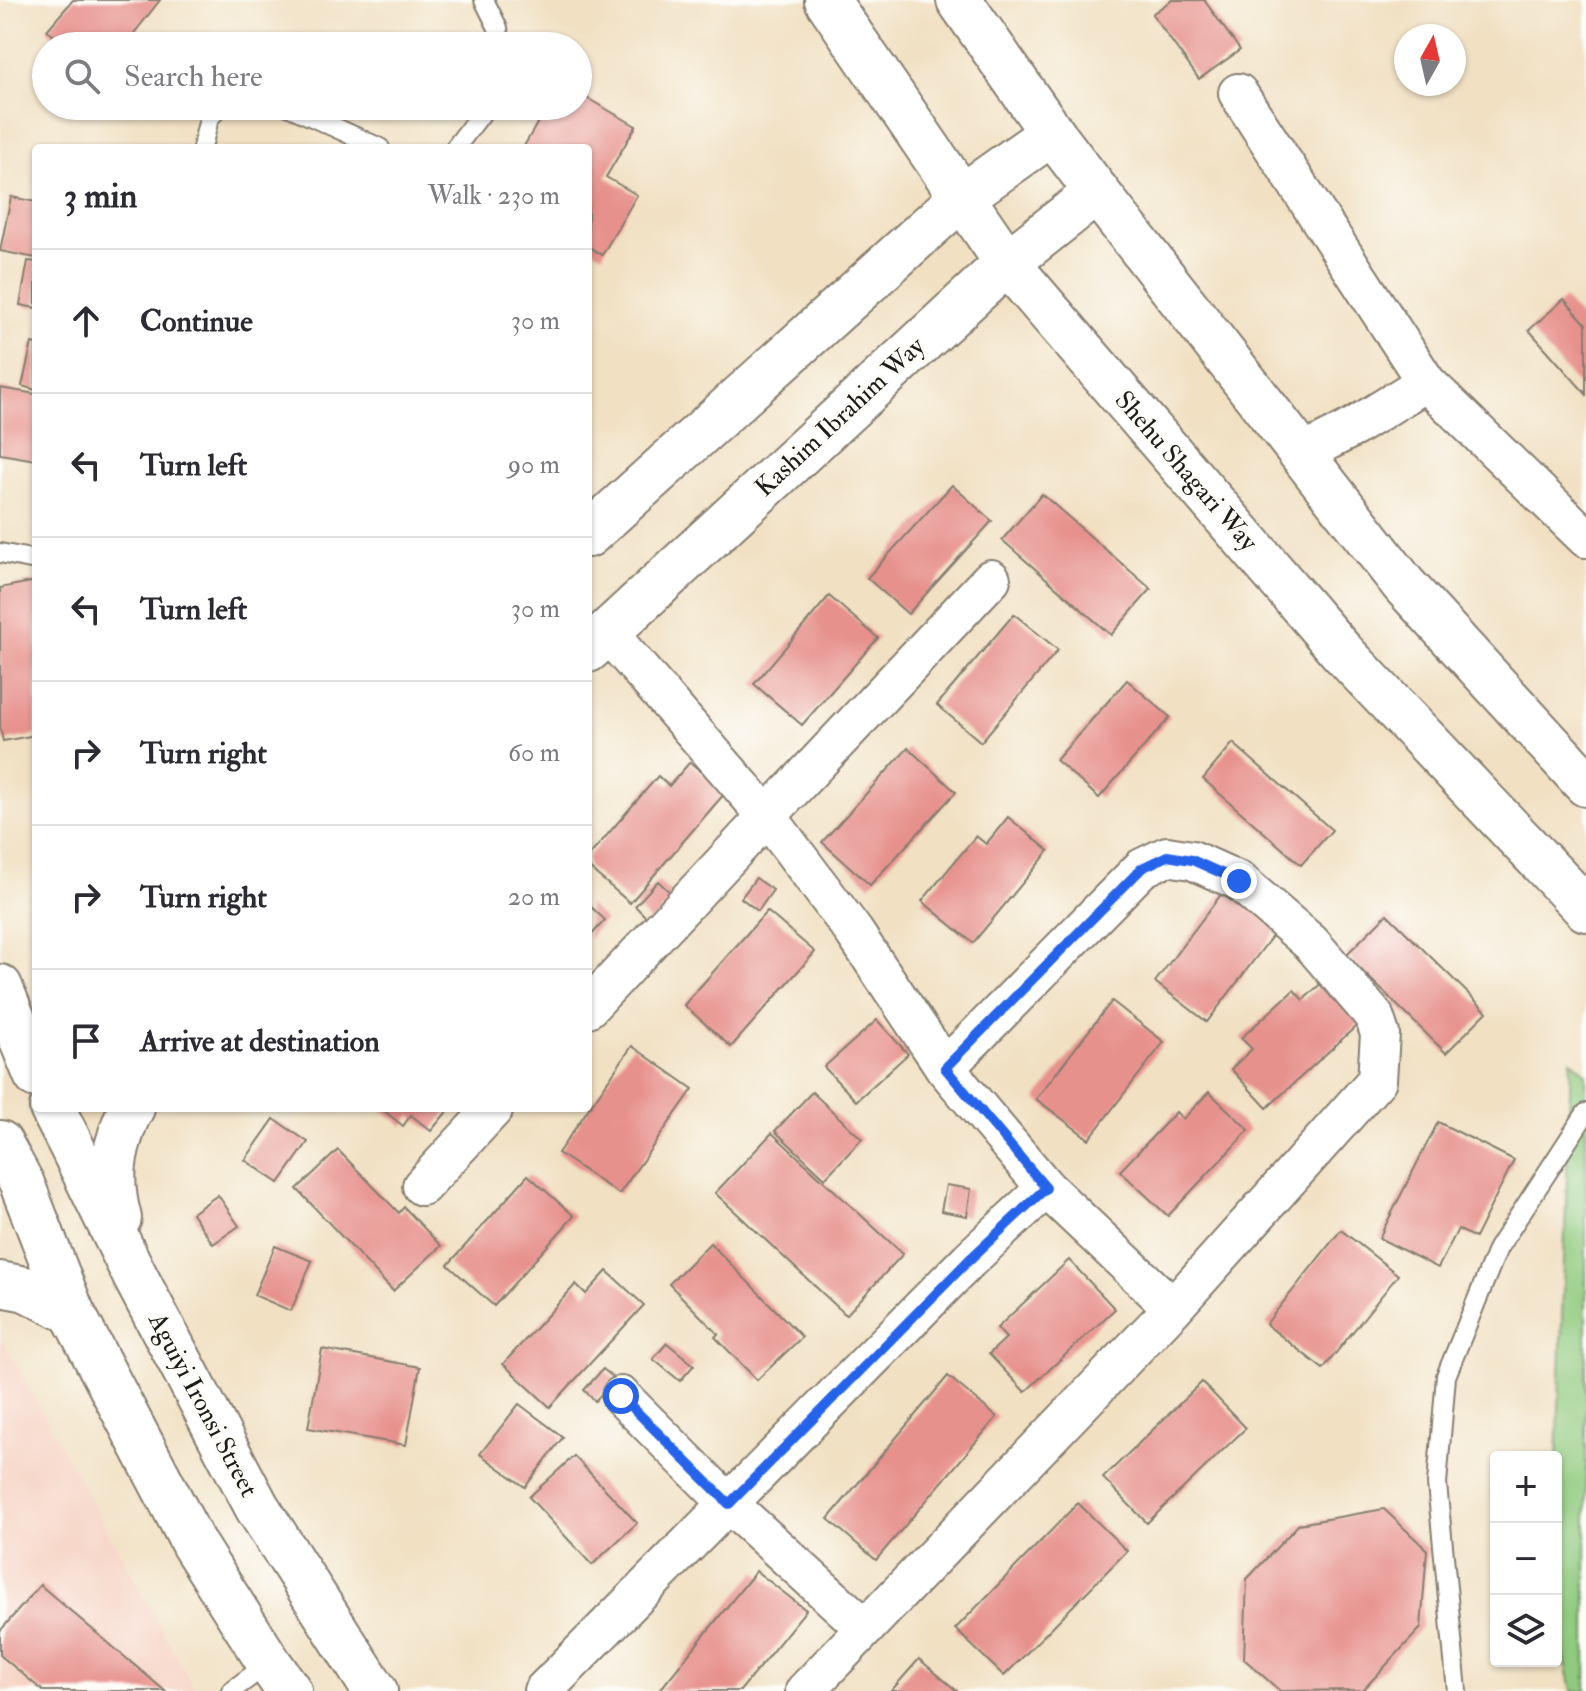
<!DOCTYPE html>
<html lang="en">
<head>
<meta charset="utf-8">
<style>
  :root { --surface:#fff; --page:#f7f7f7; --text:#2b2b33; --muted:#7c7c81; --line:#e1e1e2 }
  body { margin:0; font-family:"IM FELL Double Pica",serif; background:var(--page); color:var(--text) }
  .controls { position:absolute; right:24px; bottom:24px; display:grid; overflow:hidden; border-radius:8px; box-shadow:0 2px 6px #0004 }
  .controls button { width:72px; height:72px; display:grid; place-items:center; padding:0; border:0; border-bottom:2px solid var(--line); background:var(--surface); color:var(--text); font:40px sans-serif }
  .compass { position:absolute; left:1394px; top:24px; width:72px; height:72px; border-radius:50%; background:var(--surface); box-shadow:0 2px 6px #0004; rotate:8deg }
  .stop { position:absolute; width:24px; height:24px; margin:-18px; border:6px solid #2563eb; border-radius:50%; background:#fff }
  .stop.end { background:#2563eb; border-color:#fff; box-shadow:0 2px 8px #0008 }
  .list { margin:0; padding:0; list-style:none }
  h2 { display:flex; justify-content:space-between; align-items:center; height:104px; margin:0; padding:0 32px; font-size:34px }
  h2 small { font-size:26px; font-weight:400; color:var(--muted) }
  .list li { display:grid; grid-template-columns:52px 1fr auto; gap:24px; align-items:center; box-sizing:border-box; height:144px; padding:0 32px; border-top:2px solid var(--line) }
  .list b { display:block; font-size:30px; white-space:nowrap }
  .list em { font-size:26px; font-style:normal; color:var(--muted) }
  .icon { flex:none; width:44px; height:44px; fill:none; stroke:currentColor; stroke-width:2; stroke-linecap:round; stroke-linejoin:round }
  .map { position:relative; flex:none; width:1586px; height:1691px; overflow:hidden }
  .search { position:absolute; background:var(--surface); box-shadow:0 2px 6px #0004; left:32px; top:32px; width:560px; height:88px; display:flex; align-items:center; gap:20px; box-sizing:border-box; padding:0 28px; border-radius:44px; color:var(--muted); font-size:30px }
  .panel { position:absolute; background:var(--surface); box-shadow:0 2px 6px #0004; left:32px; top:144px; width:560px; height:968px; border-radius:8px }
  .map>svg:first-child { display:block }
  .built { fill:#f6d2c3 }
  .green { fill:#8fca7e; stroke:#56734d; stroke-width:2 }
  .building { fill:#e7918c }
  .lines { fill:none; stroke-linecap:round; stroke-linejoin:round }
  .service-casing { stroke:#867e6f; stroke-width:22 }
  .minor-casing { stroke:#867e6f; stroke-width:42 }
  .secondary-casing { stroke:#867e6f; stroke-width:48 }
  .service { stroke:#fff; stroke-width:18 }
  .minor { stroke:#fff; stroke-width:38 }
  .secondary { stroke:#fff; stroke-width:44 }
  .route { stroke:#2563eb; stroke-width:10 }
  .labels { text-anchor:middle; dominant-baseline:central; stroke-width:6; stroke-linejoin:round; paint-order:stroke }
  .street-label { font-size:26px; fill:#1c1c1c; stroke:#fdfcf7 }
</style>
</head>
<body>
<div class="map">
<svg width="1586" height="1691" viewBox="0 0 1586 1691">
  <rect width="100%" height="100%" fill="#fdfcf7"/>
  <filter id="ink" filterUnits="userSpaceOnUse"><feTurbulence type="fractalNoise" baseFrequency=".0125" numOctaves="2"/><feDisplacementMap in="SourceGraphic" scale="16" xChannelSelector="R" yChannelSelector="G"/><feConvolveMatrix kernelMatrix="1 2 1 2 8 2 1 2 1" color-interpolation-filters="sRGB"/></filter>
  <filter id="wash" filterUnits="userSpaceOnUse"><feTurbulence type="fractalNoise" baseFrequency=".006" numOctaves="4" result="noise"/><feDisplacementMap in="SourceGraphic" scale="32" xChannelSelector="R" yChannelSelector="G"/><feGaussianBlur stdDeviation="1.8" result="paint"/><feColorMatrix in="noise" values="0 0 0 0 0 0 0 0 0 0 0 0 0 0 0 0 0 1.4 0 .05"/><feComposite in="paint" operator="in"/></filter>
  <g filter="url(#wash)">
    <rect width="100%" height="100%" fill="#f1e0c2"/>
    <polygon class="built" points="3,1341 196,1691 0,1691 0,1342"/>
    <polygon class="green" points="1571,1060 1586,1073 1586,1691 1572,1691 1556,1616 1556,1491"/>
    <g id="blocks">
      <g class="building">
        <polygon points="73,0 160,0 124,46 66,46 47,30"/>
        <polygon points="1172,0 1204,0 1240,50 1199,79 1152,14"/>
        <polygon points="578,93 636,126 606,177 637,195 602,255 588,246 588,148 523,148 547,106 578,106"/>
        <polygon points="11,197 36,202 36,258 0,251"/>
        <polygon points="28,261 36,262 36,308 20,305"/>
        <polygon points="1564,299 1586,324 1586,394 1529,330"/>
        <polygon points="32,343 36,344 36,390 22,386"/>
        <polygon points="0,388 36,394 36,460 0,454"/>
        <polygon points="952,485 992,521 908,614 867,578"/>
        <polygon points="1042,494 1151,589 1111,635 1002,540"/>
        <polygon points="36,581 36,735 3,741 0,727 0,588"/>
        <polygon points="829,596 878,638 802,725 754,684"/>
        <polygon points="1014,614 1058,650 981,742 937,705"/>
        <polygon points="1127,680 1170,717 1099,798 1056,760"/>
        <polygon points="1233,743 1332,830 1301,865 1203,779"/>
        <polygon points="908,748 956,792 870,885 822,842"/>
        <polygon points="690,762 725,793 630,903 588,867 588,857 658,776 669,786"/>
        <polygon points="1008,817 1049,851 973,943 922,901 976,836 986,844"/>
        <polygon points="756,878 773,890 758,911 741,898"/>
        <polygon points="658,881 675,897 651,922 635,906"/>
        <polygon points="1226,888 1279,927 1207,1022 1155,982"/>
        <polygon points="588,904 605,920 588,939"/>
        <polygon points="767,911 815,952 731,1047 684,1005"/>
        <polygon points="1387,914 1487,1012 1446,1053 1346,955"/>
        <polygon points="1327,978 1364,1019 1267,1108 1231,1069 1252,1049 1241,1038 1294,990 1303,1000"/>
        <polygon points="1112,1001 1164,1042 1089,1139 1036,1099"/>
        <polygon points="877,1020 908,1054 856,1101 824,1067"/>
        <polygon points="632,1046 693,1089 619,1194 558,1153"/>
        <polygon points="812,1092 862,1139 825,1178 775,1131"/>
        <polygon points="1209,1092 1249,1130 1168,1216 1120,1171 1176,1112 1183,1119"/>
        <polygon points="381,1108 450,1108 431,1131 411,1115 403,1126"/>
        <polygon points="274,1119 308,1142 279,1183 245,1160"/>
        <polygon points="1438,1122 1514,1160 1475,1238 1458,1229 1438,1268 1379,1238"/>
        <polygon points="772,1133 903,1254 846,1315 715,1193"/>
        <polygon points="338,1150 399,1213 404,1207 441,1246 393,1291 297,1189"/>
        <polygon points="528,1175 574,1216 494,1306 448,1265"/>
        <polygon points="946,1185 971,1189 967,1216 941,1211"/>
        <polygon points="218,1195 239,1226 213,1244 192,1213"/>
        <polygon points="1341,1230 1398,1275 1323,1369 1266,1324"/>
        <polygon points="710,1243 802,1337 757,1380 715,1337 718,1334 669,1284"/>
        <polygon points="275,1246 312,1261 291,1311 254,1295"/>
        <polygon points="1069,1260 1115,1309 1025,1392 989,1354 1006,1338 997,1328"/>
        <polygon points="607,1271 644,1305 550,1407 503,1364 576,1284 586,1294"/>
        <polygon points="667,1343 694,1365 680,1381 653,1359"/>
        <polygon points="322,1349 420,1367 406,1445 308,1428"/>
        <polygon points="603,1369 615,1379 595,1401 584,1390"/>
        <polygon points="948,1376 997,1417 876,1560 828,1519"/>
        <polygon points="1202,1382 1246,1428 1147,1523 1103,1478"/>
        <polygon points="519,1404 563,1437 525,1487 480,1454"/>
        <polygon points="574,1456 637,1523 592,1565 529,1497"/>
        <polygon points="1078,1503 1127,1551 1004,1676 955,1629"/>
        <polygon points="1384,1509 1427,1550 1421,1628 1363,1690 1280,1691 1244,1659 1247,1579 1299,1524"/>
        <polygon points="756,1571 806,1610 740,1691 659,1691"/>
        <polygon points="40,1585 165,1691 43,1691 0,1655 0,1631"/>
        <polygon points="919,1659 957,1691 891,1691"/>
      </g>
    </g>
  </g>
  <g filter="url(#ink)">
    <use href="#blocks" fill-opacity="0" stroke="#867e6f" stroke-width="2"/>
    <g class="lines">
      <defs>
        <g id="service">
          <polyline points="484,0 498,28 500,46"/>
          <polyline points="288,106 380,148"/>
          <polyline points="202,148 209,118 221,106"/>
          <polyline points="455,148 487,106"/>
          <polyline points="0,553 36,560"/>
          <polyline points="231,1691 269,1663"/>
          <polyline points="1457,1691 1437,1484 1446,1376 1498,1248 1586,1113"/>
        </g>
        <g id="minor">
          <polyline points="1238,93 1426,382 1354,427 1302,454"/>
          <polyline points="1426,382 1586,538"/>
          <polyline points="607,632 767,816 854,932 945,1068 1046,1188 1173,1308"/>
          <polyline points="588,1008 767,816 991,579"/>
          <polyline points="422,1186 494,1108"/>
          <polyline points="621,1396 729,1504 865,1628"/>
          <polyline points="543,1691 969,1260 1046,1188"/>
          <polyline points="805,1691 1173,1308 1377,1080 1380,1034 1374,1016 1311,943 1239,881 1192,860 1167,856 1142,868 945,1068"/>
        </g>
        <g id="secondary">
          <polyline points="827,0 1007,263 1341,651 1586,909"/>
          <polyline points="959,0 1052,133 1097,192 1404,585 1586,784"/>
          <polyline points="588,535 963,196 1052,133"/>
          <polyline points="588,650 1007,263 1097,192"/>
          <polyline points="0,987 36,1075"/>
          <polyline points="52,1108 71,1145 136,1278 257,1507 375,1691"/>
          <polyline points="0,1143 22,1184 72,1312 194,1545 269,1663 289,1691"/>
          <path d="M119,1218C111,1190 111,1164 120,1137C123,1127 126,1117 132,1108"/>
          <polyline points="0,1284 26,1289 72,1312"/>
        </g>
      </defs>
      <use href="#service" class="service-casing"/>
      <use href="#minor" class="minor-casing"/>
      <use href="#secondary" class="secondary-casing"/>
      <use href="#service" class="service"/>
      <use href="#minor" class="minor"/>
      <use href="#secondary" class="secondary"/>
    </g>
  </g>
  <g class="lines" filter="url(#ink)">
    <polyline class="route" points="621,1396 729,1504 969,1260 1046,1188 945,1068 1142,868 1167,856 1192,860 1239,881"/>
  </g>
  <g class="labels">
    <g class="street-label">
      <text transform="translate(840 417) rotate(-43)">Kashim Ibrahim Way</text>
      <text transform="translate(1186 471) rotate(49)">Shehu Shagari Way</text>
      <text transform="translate(203 1405) rotate(62)">Aguiyi Ironsi Street</text>
    </g>
  </g>
</svg>
<div class="controls">
<button>+</button>
<button>−</button>
<button><svg class="icon" aria-label="layers" viewBox="0 0 24 24"><path d="M12 4l9 5-9 5-9-5zM3 14l9 5 9-5"/></svg></button>
</div>
<svg class="compass" viewBox="-18 -18 36 36"><path d="M0-13l5 13h-10z" fill="#e53935"/><path d="M0 13l5-13h-10z" fill="#7c7c81"/></svg>
<div class="stop" style="left:621px;top:1396px"></div>
<div class="stop end" style="left:1239px;top:881px"></div>
<div class="search"><svg class="icon" aria-label="search" viewBox="0 0 24 24"><circle cx="10" cy="10" r="6"/><path d="M15 15l6 6"/></svg>Search here</div>
<section class="panel">
<h2>3 min<small>Walk · 230 m</small></h2>
<ul class="list">
<li><svg class="icon" aria-label="ahead" viewBox="0 0 24 24"><path d="M12 20V5M6 11l6-6 6 6"/></svg><div><b>Continue</b></div><em>30 m</em></li>
<li><svg class="icon" aria-label="left" viewBox="0 0 24 24"><path d="M17 20v-9H6M10 6l-5 5 5 5"/></svg><div><b>Turn left</b></div><em>90 m</em></li>
<li><svg class="icon" aria-label="left" viewBox="0 0 24 24"><path d="M17 20v-9H6M10 6l-5 5 5 5"/></svg><div><b>Turn left</b></div><em>30 m</em></li>
<li><svg class="icon" aria-label="right" viewBox="0 0 24 24"><path d="M7 20v-9h11M14 6l5 5-5 5"/></svg><div><b>Turn right</b></div><em>60 m</em></li>
<li><svg class="icon" aria-label="right" viewBox="0 0 24 24"><path d="M7 20v-9h11M14 6l5 5-5 5"/></svg><div><b>Turn right</b></div><em>20 m</em></li>
<li><svg class="icon" aria-label="arrive" viewBox="0 0 24 24"><path d="M6 21V4h12l-3 4 3 4H6"/></svg><div><b>Arrive at destination</b></div></li>
</ul>
</section>
</div>
</body>
</html>
